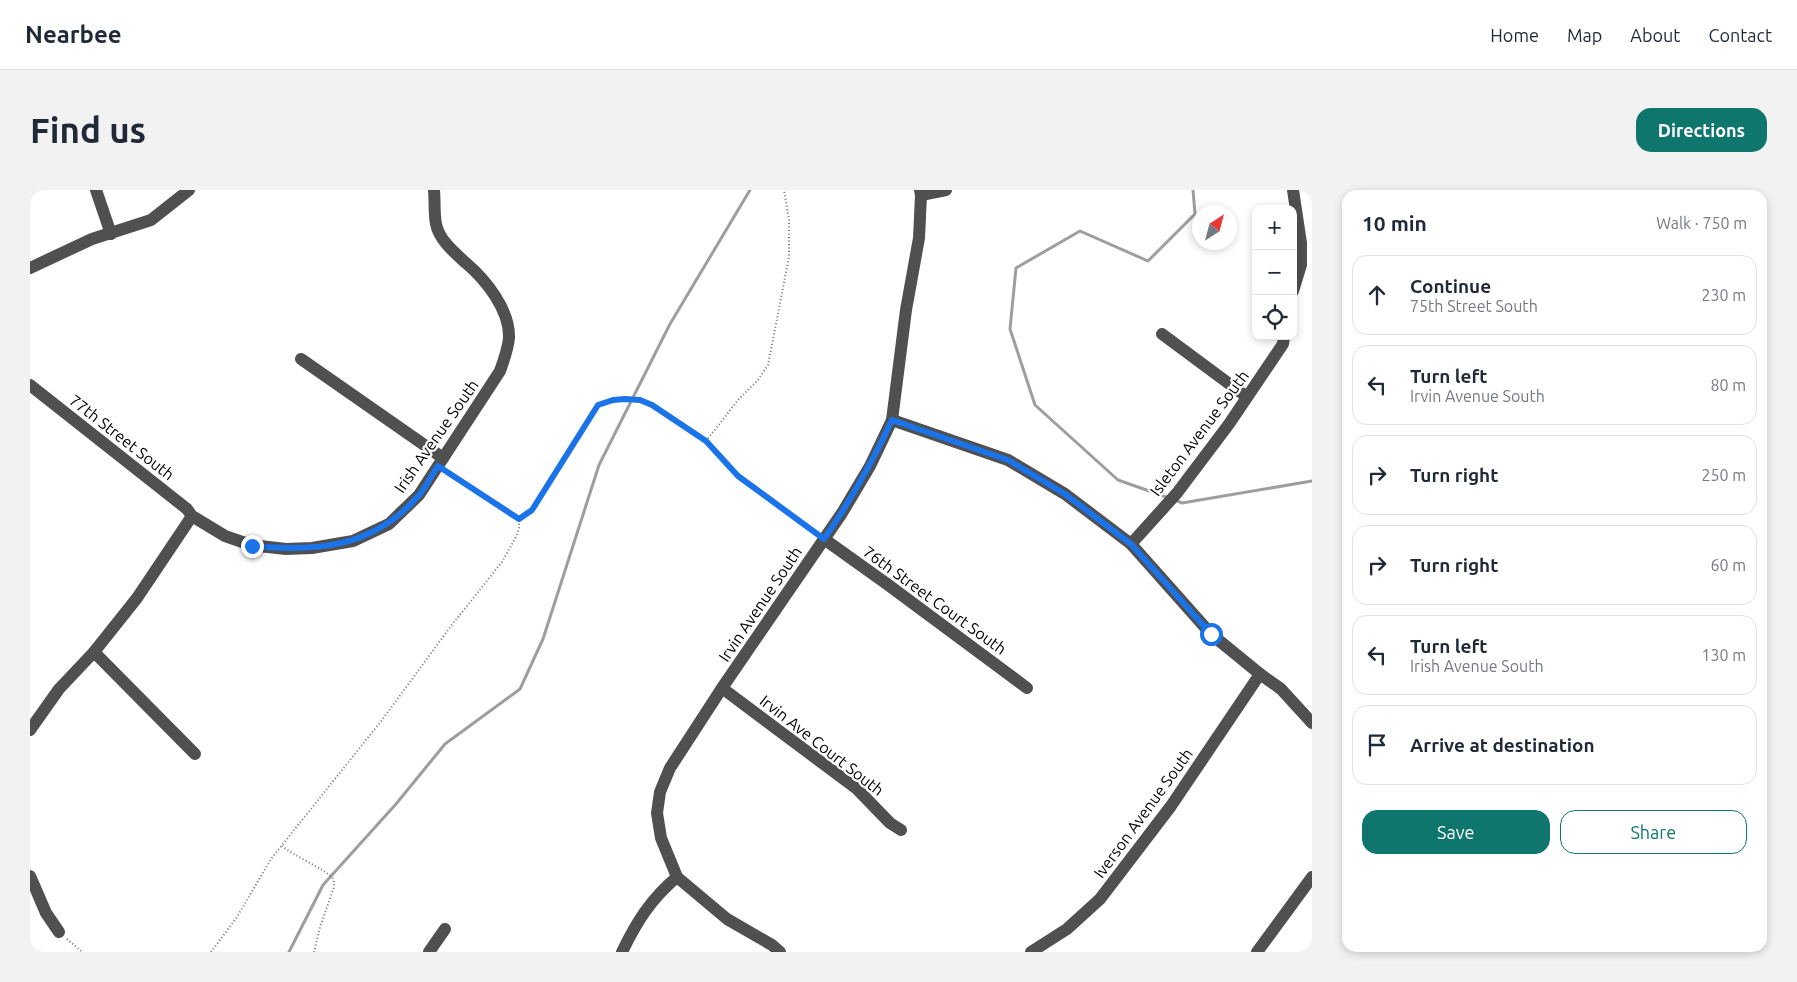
<!DOCTYPE html>
<html lang="en">
<head>
<meta charset="utf-8">
<style>
  :root { --surface:#fff; --page:#f2f2f3; --text:#1f2937; --muted:#747a83; --line:#e0e1e3; --accent:#0f766e }
  body { margin:0; font-family:Ubuntu,sans-serif; background:var(--page); color:var(--text) }
  .controls { position:absolute; right:15px; top:15px; display:grid; overflow:hidden; border-radius:10px; box-shadow:0 2px 8px #0003 }
  .controls button { width:45px; height:45px; display:grid; place-items:center; padding:0; border:0; border-bottom:1px solid var(--line); background:var(--surface); color:var(--text); font:25px sans-serif }
  .compass { position:absolute; left:1162px; top:15px; width:45px; height:45px; border-radius:50%; background:var(--surface); box-shadow:0 2px 8px #0003; rotate:36deg }
  .stop { position:absolute; width:15px; height:15px; margin:-11px; border:4px solid #1a73e8; border-radius:50%; background:#fff }
  .stop.end { background:#1a73e8; border-color:#fff; box-shadow:0 1px 5px #0008 }
  .list { margin:0; padding:0; list-style:none }
  h2 { display:flex; justify-content:space-between; align-items:center; height:65px; margin:0; padding:0 20px; font-size:21px }
  h2 small { font-size:16px; font-weight:400; color:var(--muted) }
  .list li { display:grid; grid-template-columns:32px 1fr auto; gap:15px; align-items:center; box-sizing:border-box; height:80px; margin:0 10px 10px; padding:0 10px; border:1px solid var(--line); border-radius:15px }
  .list b { display:block; font-size:19px; white-space:nowrap }
  .list p { margin:0; font-size:16px; white-space:nowrap; color:var(--muted) }
  .list em { font-size:16px; font-style:normal; color:var(--muted) }
  .actions { display:flex; gap:10px; padding:15px 20px }
  .actions a { flex:1; padding:11px 0; border:1px solid var(--accent); border-radius:15px; text-align:center; font-size:18px; color:var(--accent) }
  .actions .main { background:var(--accent); color:#fff }
  .icon { flex:none; width:28px; height:28px; fill:none; stroke:currentColor; stroke-width:2; stroke-linecap:round; stroke-linejoin:round }
  .map { position:relative; flex:none; width:1282px; height:762px; overflow:hidden; border-radius:15px }
  header { display:flex; align-items:center; gap:30px; box-sizing:border-box; height:70px; padding:0 25px; background:var(--surface); border-bottom:1px solid var(--line) }
  header strong { font-size:24px }
  nav { display:flex; gap:28px; margin-inline-start:auto; font-size:18px }
  .intro { display:flex; align-items:center; justify-content:space-between; box-sizing:border-box; height:120px; padding:0 30px }
  h1 { margin:0; font-size:35px }
  .button { padding:12px 22px; border-radius:15px; background:var(--accent); color:#fff; font-size:18px; font-weight:700 }
  main { display:flex; gap:30px; padding:0 30px }
  aside { flex:1; background:var(--surface); border-radius:15px; box-shadow:0 2px 8px #0003 }
  .map>svg:first-child { display:block }
  .lines { fill:none; stroke-linecap:round; stroke-linejoin:round }
  .stream { stroke:#9e9e9e; stroke-width:3 }
  .path { stroke:#727272; stroke-width:2; stroke-dasharray:1 2.5; stroke-linecap:butt }
  .minor { stroke:#505050; stroke-width:12 }
  .route { stroke:#1a73e8; stroke-width:6 }
  .labels { text-anchor:middle; dominant-baseline:central; stroke-width:4.5; stroke-linejoin:round; paint-order:stroke }
  .street-label { font-size:16px; fill:#000; stroke:#fff }
</style>
</head>
<body>
<header>
<strong>Nearbee</strong>
<nav><a>Home</a><a>Map</a><a>About</a><a>Contact</a></nav>
</header>
<div class="intro"><h1>Find us</h1><a class="button">Directions</a></div>
<main>
<div class="map">
<svg width="1282" height="762" viewBox="0 0 1282 762">
  <rect width="100%" height="100%" fill="#fff"/>
  <g class="lines">
    <g class="stream">
      <polyline points="1139,308 1088,290 1005,215 980,139 986,78 1050,41 1118,71 1165,24 1163,0"/>
      <polyline points="1145,310 1152,313 1282,291"/>
      <polyline points="259,762 293,695 366,614 415,554 490,499 513,449 569,275 640,134 720,0"/>
    </g>
    <g class="path">
      <polyline points="676,251 708,287 785,343"/>
      <polyline points="418,283 489,329"/>
      <path d="M252,656C262,665 299,681 303,689C304,692 304,694 304,697L290,737L284,762"/>
      <polyline points="37,749 52,762"/>
      <path d="M181,762L207,727L241,669L352,530L421,436L472,372L486,347L489,338V329L502,320L569,215C580,210 597,206 610,210C626,214 661,241 676,251L708,210L728,190L738,175L759,67V30L754,0"/>
    </g>
    <g class="minor">
      <polyline points="66,0 81,44"/>
      <polyline points="890,0 891,5 916,0"/>
      <polyline points="1263,0 1271,53 1271,75 1263,101"/>
      <polyline points="0,78 62,49 121,30 159,0"/>
      <polyline points="1132,144 1217,207"/>
      <polyline points="271,169 413,268"/>
      <path d="M0,195L157,319L162,326L195,346L221,355L256,359L282,358L323,351L359,334L389,305L470,181C474,170 478,159 479,148C480,120 456,90 436,73C425,63 409,50 406,34C404,24 405,11 404,0"/>
      <polyline points="862,230 978,270 1035,304 1101,354 1181,444 1230,484 1251,499 1282,533"/>
      <polyline points="794,349 857,394 997,498"/>
      <polyline points="1101,354 1147,303 1199,234 1253,154 1254,146"/>
      <polyline points="64,462 165,564"/>
      <polyline points="692,498 827,599 860,633 871,640"/>
      <polyline points="0,540 29,499 64,462 107,408 162,326"/>
      <polyline points="0,686 16,723 29,742"/>
      <polyline points="399,762 415,739"/>
      <path d="M592,762C607,731 621,709 647,687"/>
      <polyline points="750,762 742,755 697,729 647,687 631,648 627,623 630,602 640,578 692,498 812,323 840,276 862,230 876,120 889,48 891,5"/>
      <polyline points="1001,762 1037,739 1070,709 1141,616 1230,484"/>
      <polyline points="1227,762 1282,687"/>
    </g>
  </g>
  <g class="lines">
    <path class="route" d="M222,356C286,362 344,358 389,305C396,297 401,286 408,276L489,329L502,320L568,215L583,210L595,209L610,210L622,215L676,251L708,286L794,349C821,310 842,273 862,230L978,270L1035,304L1101,354L1181,444"/>
  </g>
  <g class="labels">
    <g class="street-label">
      <text transform="translate(1169 243) rotate(-53)">Isleton Avenue South</text>
      <text transform="translate(406 246) rotate(-55)">Irish Avenue South</text>
      <text transform="translate(92 247) rotate(38)">77th Street South</text>
      <text transform="translate(905 410) rotate(36)">76th Street Court South</text>
      <text transform="translate(730 414) rotate(-56)">Irvin Avenue South</text>
      <text transform="translate(792 555) rotate(38)">Irvin Ave Court South</text>
      <text transform="translate(1113 623) rotate(-54)">Iverson Avenue South</text>
    </g>
  </g>
</svg>
<div class="controls">
<button>+</button>
<button>−</button>
<button><svg class="icon" aria-label="locate" viewBox="0 0 24 24"><circle cx="12" cy="12" r="6"/><path d="M12 2v4M12 18v4M2 12h4M18 12h4"/></svg></button>
</div>
<svg class="compass" viewBox="-18 -18 36 36"><path d="M0-13l5 13h-10z" fill="#e53935"/><path d="M0 13l5-13h-10z" fill="#747a83"/></svg>
<div class="stop" style="left:1181px;top:444px"></div>
<div class="stop end" style="left:222px;top:356px"></div>
</div>
<aside>
<h2>10 min<small>Walk · 750 m</small></h2>
<ul class="list">
<li><svg class="icon" aria-label="ahead" viewBox="0 0 24 24"><path d="M12 20V5M6 11l6-6 6 6"/></svg><div><b>Continue</b><p>75th Street South</p></div><em>230 m</em></li>
<li><svg class="icon" aria-label="left" viewBox="0 0 24 24"><path d="M17 20v-9H6M10 6l-5 5 5 5"/></svg><div><b>Turn left</b><p>Irvin Avenue South</p></div><em>80 m</em></li>
<li><svg class="icon" aria-label="right" viewBox="0 0 24 24"><path d="M7 20v-9h11M14 6l5 5-5 5"/></svg><div><b>Turn right</b></div><em>250 m</em></li>
<li><svg class="icon" aria-label="right" viewBox="0 0 24 24"><path d="M7 20v-9h11M14 6l5 5-5 5"/></svg><div><b>Turn right</b></div><em>60 m</em></li>
<li><svg class="icon" aria-label="left" viewBox="0 0 24 24"><path d="M17 20v-9H6M10 6l-5 5 5 5"/></svg><div><b>Turn left</b><p>Irish Avenue South</p></div><em>130 m</em></li>
<li><svg class="icon" aria-label="arrive" viewBox="0 0 24 24"><path d="M6 21V4h12l-3 4 3 4H6"/></svg><div><b>Arrive at destination</b></div></li>
</ul>
<div class="actions"><a class="main">Save</a><a>Share</a></div>
</aside>
</main>
</body>
</html>
